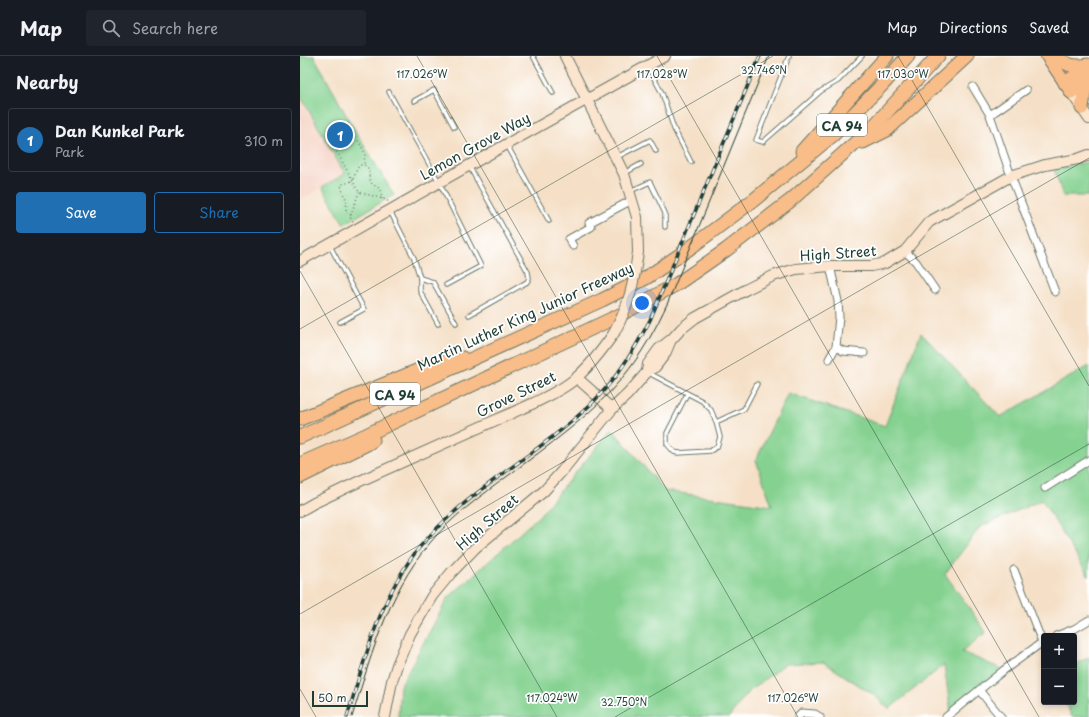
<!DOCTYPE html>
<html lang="en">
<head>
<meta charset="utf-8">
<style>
  :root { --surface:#171b24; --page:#20242c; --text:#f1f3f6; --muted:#9ea1a6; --line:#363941; --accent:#1f6fb2 }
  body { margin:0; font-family:"Playpen Sans",sans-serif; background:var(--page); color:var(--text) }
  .controls { position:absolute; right:12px; bottom:12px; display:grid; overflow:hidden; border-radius:4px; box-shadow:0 2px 6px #0003 }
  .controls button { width:36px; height:36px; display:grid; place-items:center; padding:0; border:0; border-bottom:1px solid var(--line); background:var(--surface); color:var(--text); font:20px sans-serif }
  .scale { position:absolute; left:12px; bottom:10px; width:56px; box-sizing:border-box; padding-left:4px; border:2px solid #1f3d34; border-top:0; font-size:11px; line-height:14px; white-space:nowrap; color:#1f3d34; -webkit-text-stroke:3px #fff; paint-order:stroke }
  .you { position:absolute; left:342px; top:247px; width:14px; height:14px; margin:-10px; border:3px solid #fff; border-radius:50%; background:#1a73e8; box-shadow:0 0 0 6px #1a73e833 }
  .badge { display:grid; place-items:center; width:26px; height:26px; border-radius:50%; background:var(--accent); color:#fff; font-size:13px; font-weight:700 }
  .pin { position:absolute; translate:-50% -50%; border:2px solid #fff; box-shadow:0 1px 4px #0006 }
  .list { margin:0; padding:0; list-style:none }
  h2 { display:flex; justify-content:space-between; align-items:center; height:52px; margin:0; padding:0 16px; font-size:17px }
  h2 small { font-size:13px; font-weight:400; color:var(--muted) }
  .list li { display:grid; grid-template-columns:26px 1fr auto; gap:12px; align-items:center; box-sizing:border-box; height:64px; margin:0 8px 8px; padding:0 8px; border:1px solid var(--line); border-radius:4px }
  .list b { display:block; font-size:15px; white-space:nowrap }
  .list p { margin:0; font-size:13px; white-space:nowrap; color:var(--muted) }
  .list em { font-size:13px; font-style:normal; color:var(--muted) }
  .actions { display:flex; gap:8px; padding:12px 16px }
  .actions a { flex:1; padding:9px 0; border:1px solid var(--accent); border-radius:4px; text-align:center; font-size:14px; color:var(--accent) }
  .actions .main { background:var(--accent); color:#fff }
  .icon { flex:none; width:22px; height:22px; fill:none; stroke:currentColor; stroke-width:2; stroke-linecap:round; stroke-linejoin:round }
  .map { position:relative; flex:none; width:789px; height:661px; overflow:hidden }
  header { display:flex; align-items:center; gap:24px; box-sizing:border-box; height:56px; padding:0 20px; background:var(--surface); border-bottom:1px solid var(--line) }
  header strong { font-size:19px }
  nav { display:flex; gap:22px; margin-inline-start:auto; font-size:14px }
  .search { width:280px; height:36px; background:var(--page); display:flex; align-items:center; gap:10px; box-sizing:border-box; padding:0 14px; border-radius:4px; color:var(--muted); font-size:15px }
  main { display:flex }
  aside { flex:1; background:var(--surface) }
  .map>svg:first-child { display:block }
  .built { fill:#f5d2c3 }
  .green { fill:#84d190; stroke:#528762 }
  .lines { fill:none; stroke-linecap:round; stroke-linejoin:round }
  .lane-casing { stroke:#6a7667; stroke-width:5.5 }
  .street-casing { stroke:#6a7667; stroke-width:9 }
  .secondary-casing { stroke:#6a7667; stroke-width:12 }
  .primary-casing { stroke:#6a7667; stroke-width:14 }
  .highway-casing { stroke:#6a7667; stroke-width:15 }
  .path { stroke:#6a7667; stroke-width:1.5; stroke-dasharray:1 3; stroke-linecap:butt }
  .lane { stroke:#fff; stroke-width:3.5 }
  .street { stroke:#fff; stroke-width:7 }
  .secondary { stroke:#fce5cf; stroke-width:10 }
  .primary { stroke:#f8bd88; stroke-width:12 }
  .highway { stroke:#f8bd88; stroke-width:13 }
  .tram { stroke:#1f3d34; stroke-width:1 }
  .rail-casing { stroke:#1f3d34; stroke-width:3.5 }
  .rail { stroke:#fff; stroke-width:2; stroke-dasharray:6; stroke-linecap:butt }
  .secondary-bridge-casing { stroke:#6a7667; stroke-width:12; stroke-linecap:butt }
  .secondary-bridge { stroke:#fce5cf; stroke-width:10 }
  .ticks { fill:none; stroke:#1f3d34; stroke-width:1; stroke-opacity:0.45 }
  .labels { text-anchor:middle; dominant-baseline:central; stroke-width:3.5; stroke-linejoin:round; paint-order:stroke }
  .shield { fill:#fff; stroke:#627771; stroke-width:1 }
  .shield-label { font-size:13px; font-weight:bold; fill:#1f3d34 }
  .street-label { font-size:14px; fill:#1f3d34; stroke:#fff }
  .ticks-label { font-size:10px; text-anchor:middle; fill:#1f3d34; stroke:#fff; stroke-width:3.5; stroke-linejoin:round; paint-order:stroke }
</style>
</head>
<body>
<header>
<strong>Map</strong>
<div class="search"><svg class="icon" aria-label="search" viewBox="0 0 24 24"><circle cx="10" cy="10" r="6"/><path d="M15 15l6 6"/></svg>Search here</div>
<nav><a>Map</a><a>Directions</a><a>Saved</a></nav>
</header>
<main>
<aside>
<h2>Nearby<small></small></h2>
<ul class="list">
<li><span class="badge">1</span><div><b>Dan Kunkel Park</b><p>Park</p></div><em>310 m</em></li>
</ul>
<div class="actions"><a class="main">Save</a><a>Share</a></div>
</aside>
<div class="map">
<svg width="789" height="661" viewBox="0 0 789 661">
  <rect width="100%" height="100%" fill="#fff"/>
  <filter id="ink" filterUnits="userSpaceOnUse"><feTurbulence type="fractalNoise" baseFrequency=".025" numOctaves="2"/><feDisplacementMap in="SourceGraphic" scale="8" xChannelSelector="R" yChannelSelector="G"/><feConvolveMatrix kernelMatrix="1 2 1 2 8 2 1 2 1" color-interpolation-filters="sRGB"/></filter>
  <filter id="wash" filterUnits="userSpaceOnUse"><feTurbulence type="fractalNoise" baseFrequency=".012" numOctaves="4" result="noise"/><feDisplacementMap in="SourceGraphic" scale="16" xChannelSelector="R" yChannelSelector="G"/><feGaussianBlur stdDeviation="0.9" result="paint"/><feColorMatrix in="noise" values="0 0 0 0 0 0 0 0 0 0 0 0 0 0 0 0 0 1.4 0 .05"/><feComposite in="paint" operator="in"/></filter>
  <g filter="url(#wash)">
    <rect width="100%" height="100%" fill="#f5e0c7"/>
    <polygon class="built" points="0,39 45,118 0,144"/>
    <g class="green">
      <polygon points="0,0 14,0 50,66 94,139 44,168 22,131 45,118 0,39"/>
      <polygon points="789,106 789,140 763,140 754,113"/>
      <polygon points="621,277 700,361 789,310 789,521 742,444 680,471 645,518 686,576 662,596 704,614 651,657 644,609 589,653 574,639 523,606 485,608 448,636 429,661 98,661 100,630 148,542 239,460 312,373 365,435 472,450 456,404 488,337 585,370"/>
      <polygon points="789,601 789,661 772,661 765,646 774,646 774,614 778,607"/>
    </g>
  </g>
  <g filter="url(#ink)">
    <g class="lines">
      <defs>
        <g id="lane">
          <polyline points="233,0 253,37"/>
          <polyline points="489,0 456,84 463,86 521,35 538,25 562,0"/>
          <polyline points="348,11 362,37 374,73 391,106"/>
          <polyline points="89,36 139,126 181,210 146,229"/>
          <polyline points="114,45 134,34 154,71"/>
          <polyline points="207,89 249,165"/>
          <polyline points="317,101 350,84 356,95"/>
          <polyline points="325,117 341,108"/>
          <polyline points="330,135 350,126 365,157 365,171"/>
          <polyline points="90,155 114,202 120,222 120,235 138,268"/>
          <polyline points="30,190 64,253 40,266"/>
          <polyline points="120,222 133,226 156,267"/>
          <polyline points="169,259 227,226 229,222 228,216 169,110"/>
          <polyline points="349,317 402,345 411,354 416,366 420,381 417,391 410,395 378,397 374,396 367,388 367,377 387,338"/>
          <polyline points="416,366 444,353 457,328"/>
        </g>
        <g id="street">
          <polyline points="673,31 690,59 711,120 755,236"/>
          <polyline points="690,59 726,34"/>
          <polyline points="273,190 269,183 291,171 289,167 332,144"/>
          <polyline points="605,195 616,206 635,234"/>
          <polyline points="536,291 543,295 564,297"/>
          <polyline points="529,303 536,291 539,261 538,245 530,210"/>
          <polyline points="745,432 789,404"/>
          <polyline points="714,514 742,586"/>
          <polyline points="756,580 774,573 789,564"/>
          <polyline points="679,634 701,661"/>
          <polyline points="498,661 502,657 515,658 520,661"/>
          <polyline points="646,661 704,614 744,585"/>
        </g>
        <g id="secondary">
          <polyline points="265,0 324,118 337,161 338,196"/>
          <polyline points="771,36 789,63"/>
          <polyline points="0,205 207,88 365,0"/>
          <polyline points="347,316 348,308 359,293 372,283 381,273 395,262 447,233 473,220 496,213 530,210 571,210 585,207 605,195 629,166 711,120 745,109 778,103 789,99"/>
          <polyline points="277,322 312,353"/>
          <path d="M0,455L14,447L60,425L234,347C248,340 264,333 276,322C291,309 303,293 314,277"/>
          <polyline points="85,661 92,625 97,609 110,578 132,540 151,517 175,492 244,435 262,415 312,353 328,338 347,316 355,311 365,298 370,286"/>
        </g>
        <polyline id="primary" points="747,0 771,36"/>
        <g id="highway">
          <path d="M756,0C769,11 773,11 789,9"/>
          <polyline points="765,27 789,11"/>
          <polyline points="771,36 789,23"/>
          <polyline points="782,52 786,25"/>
          <polyline points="563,86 587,74 667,0"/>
          <polyline points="502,95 587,0"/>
          <polyline points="0,363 136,307 162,302"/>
          <polyline points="0,381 302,244 346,222 390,192 455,143 533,79 584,27 608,0"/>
          <polyline points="0,408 66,379 318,260 377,228 426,194 490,145 573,71 638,0"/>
          <polyline points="0,421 67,388 73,384"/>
        </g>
      </defs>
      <use href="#lane" class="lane-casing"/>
      <use href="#street" class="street-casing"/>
      <use href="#secondary" class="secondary-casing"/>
      <use href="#primary" class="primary-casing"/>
      <use href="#highway" class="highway-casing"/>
      <g class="path">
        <polyline points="48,67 65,97 64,108"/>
        <polyline points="27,78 59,136 87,144 88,146"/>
        <path d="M51,159L46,156L47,144L44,140L41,129C44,127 48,127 51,125C56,121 55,113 60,109C71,108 68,117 70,126C79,134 80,128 82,143"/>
        <polyline points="53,166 50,161 59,136"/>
      </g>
      <use href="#lane" class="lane"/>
      <use href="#street" class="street"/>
      <use href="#secondary" class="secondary"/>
      <use href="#primary" class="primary"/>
      <use href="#highway" class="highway"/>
      <path class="tram" d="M52,661C71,600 87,539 129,488C151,461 181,440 209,419C249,389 291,360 323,321C342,298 356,272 368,246L469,0"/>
      <defs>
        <path id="rail" d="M47,661C65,603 80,540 119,492C167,434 237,400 291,348C316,324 334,295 350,264L460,0"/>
      </defs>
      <use href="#rail" class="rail-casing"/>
      <use href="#rail" class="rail"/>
      <defs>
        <path id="secondary-bridge" d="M314,277C329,250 334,226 338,196"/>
      </defs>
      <use href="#secondary-bridge" class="secondary-bridge-casing"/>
      <use href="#secondary-bridge" class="secondary-bridge"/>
    </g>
  </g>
  <path class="ticks" d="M117,0L498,661M357,0L739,661M598,0L789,330M0,215L257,661M0,273L473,0M0,558L789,102M0,633L16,661M315,661L789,388"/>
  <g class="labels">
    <g class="shield">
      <rect x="517" y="58" width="50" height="22" rx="3"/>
      <rect x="70" y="327" width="50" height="22" rx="3"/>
    </g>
    <g class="shield-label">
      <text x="542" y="69">CA 94</text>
      <text x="95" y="338">CA 94</text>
    </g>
    <g class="street-label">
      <text transform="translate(175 90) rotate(-29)">Lemon Grove Way</text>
      <text transform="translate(538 197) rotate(-4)">High Street</text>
      <text transform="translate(225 260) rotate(-25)">Martin Luther King Junior Freeway</text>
      <text transform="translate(216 338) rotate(-26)">Grove Street</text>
      <text transform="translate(187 466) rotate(-41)">High Street</text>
    </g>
  </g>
  <g class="ticks-label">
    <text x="464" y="18">32.746°N</text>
    <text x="122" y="22">117.026°W</text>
    <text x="362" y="22">117.028°W</text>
    <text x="603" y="22">117.030°W</text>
    <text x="252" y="646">117.024°W</text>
    <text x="493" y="646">117.026°W</text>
    <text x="324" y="650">32.750°N</text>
  </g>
</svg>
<div class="controls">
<button>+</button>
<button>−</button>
</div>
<div class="scale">50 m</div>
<div class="you"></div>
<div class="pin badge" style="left:40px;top:79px">1</div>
</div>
</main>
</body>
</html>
